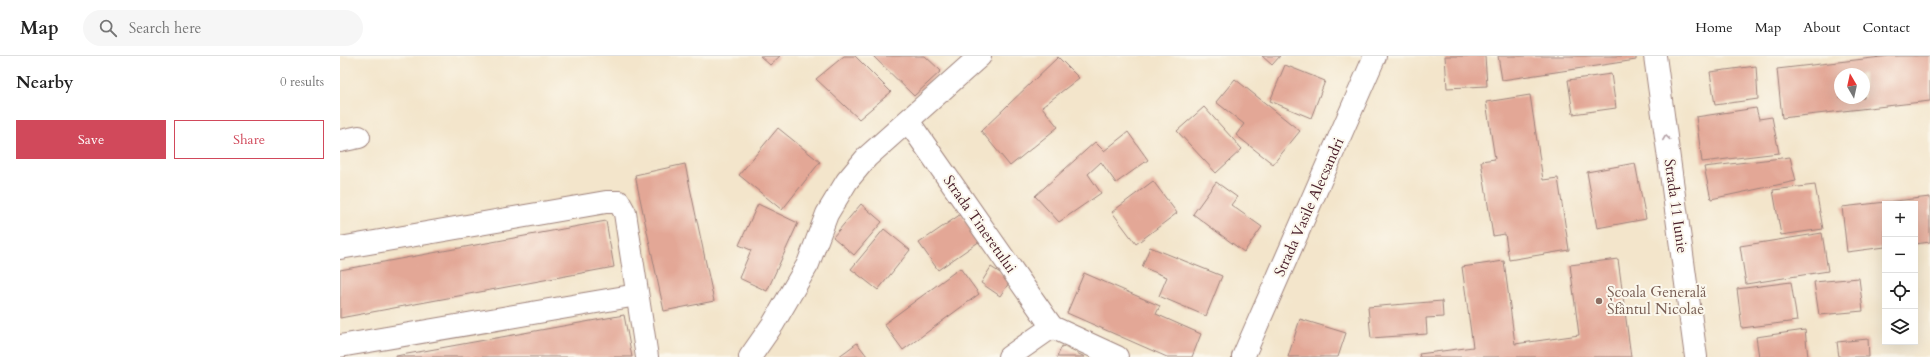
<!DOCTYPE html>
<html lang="en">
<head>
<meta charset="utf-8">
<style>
  :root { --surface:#fff; --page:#f6f6f6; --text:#222; --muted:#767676; --line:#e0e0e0; --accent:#d1495b }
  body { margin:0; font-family:Cardo,serif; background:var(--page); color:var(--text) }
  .controls { position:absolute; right:12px; bottom:12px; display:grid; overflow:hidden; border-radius:0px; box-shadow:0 4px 16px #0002 }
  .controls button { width:36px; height:36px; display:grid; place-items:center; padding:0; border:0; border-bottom:1px solid var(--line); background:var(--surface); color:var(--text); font:20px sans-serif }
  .compass { position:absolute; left:1494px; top:12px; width:36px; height:36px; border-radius:50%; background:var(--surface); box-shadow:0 4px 16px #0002; rotate:351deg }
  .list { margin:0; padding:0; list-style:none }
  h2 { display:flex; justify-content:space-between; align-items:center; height:52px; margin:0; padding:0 16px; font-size:17px }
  h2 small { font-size:13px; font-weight:400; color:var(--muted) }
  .actions { display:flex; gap:8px; padding:12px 16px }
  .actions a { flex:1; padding:9px 0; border:1px solid var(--accent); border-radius:0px; text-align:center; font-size:14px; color:var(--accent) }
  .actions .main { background:var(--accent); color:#fff }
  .icon { flex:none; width:22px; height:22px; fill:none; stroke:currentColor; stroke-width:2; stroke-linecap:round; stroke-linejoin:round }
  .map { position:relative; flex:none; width:1590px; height:301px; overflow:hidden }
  header { display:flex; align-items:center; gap:24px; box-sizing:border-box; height:56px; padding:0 20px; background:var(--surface); border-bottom:1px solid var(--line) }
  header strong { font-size:19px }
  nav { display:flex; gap:22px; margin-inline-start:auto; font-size:14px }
  .search { width:280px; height:36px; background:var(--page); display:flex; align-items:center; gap:10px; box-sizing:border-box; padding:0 14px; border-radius:22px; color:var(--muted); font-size:15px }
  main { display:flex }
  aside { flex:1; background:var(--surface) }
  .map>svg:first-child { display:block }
  .building { fill:#e3a796; fill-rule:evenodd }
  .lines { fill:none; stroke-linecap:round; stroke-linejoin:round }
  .minor-casing { stroke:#9e827b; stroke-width:24 }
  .minor { stroke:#fff; stroke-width:22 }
  .oneway { stroke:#ae9aa0 }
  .education-dot { fill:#8d6e63; stroke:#fbf7ec; stroke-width:1.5 }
  .labels { text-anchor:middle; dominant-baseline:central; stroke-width:4; stroke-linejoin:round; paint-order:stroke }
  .street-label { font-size:15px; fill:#4a1f2b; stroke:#fbf7ec }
  .education-label { font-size:15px; fill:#785e54; stroke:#fbf7ec; text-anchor:start }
</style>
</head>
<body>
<header>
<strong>Map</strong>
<div class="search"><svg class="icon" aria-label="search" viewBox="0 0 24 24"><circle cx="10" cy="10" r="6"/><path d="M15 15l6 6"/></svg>Search here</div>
<nav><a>Home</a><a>Map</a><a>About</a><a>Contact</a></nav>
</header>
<main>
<aside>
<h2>Nearby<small>0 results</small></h2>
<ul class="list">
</ul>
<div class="actions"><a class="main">Save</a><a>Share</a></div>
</aside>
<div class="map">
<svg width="1590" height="301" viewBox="0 0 1590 301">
  <rect width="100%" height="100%" fill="#fbf7ec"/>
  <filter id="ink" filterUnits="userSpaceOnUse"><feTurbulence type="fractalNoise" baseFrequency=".025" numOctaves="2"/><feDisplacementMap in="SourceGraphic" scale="8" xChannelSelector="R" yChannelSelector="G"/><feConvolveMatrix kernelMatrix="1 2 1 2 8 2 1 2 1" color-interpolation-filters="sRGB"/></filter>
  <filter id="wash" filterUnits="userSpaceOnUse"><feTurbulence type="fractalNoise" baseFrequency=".012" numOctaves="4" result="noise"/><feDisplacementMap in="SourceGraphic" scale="16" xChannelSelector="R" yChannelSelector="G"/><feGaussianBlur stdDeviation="0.9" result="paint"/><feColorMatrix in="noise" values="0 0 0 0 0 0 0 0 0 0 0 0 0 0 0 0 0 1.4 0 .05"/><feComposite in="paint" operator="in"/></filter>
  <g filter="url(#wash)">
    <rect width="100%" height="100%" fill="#f3e5cb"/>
    <g id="blocks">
      <g class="building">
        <polygon points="420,0 440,0 430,9"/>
        <polygon points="504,0 515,0 551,36 519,63 476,23"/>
        <polygon points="533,0 585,0 601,15 574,40"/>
        <polygon points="922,0 940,0 932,9"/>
        <polygon points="1105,0 1145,0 1147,30 1107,32"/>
        <polygon points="1158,0 1296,0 1296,4 1162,24"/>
        <path d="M1550,0H1590V45L1442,62L1437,13ZM1500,18H1524V42H1500Z"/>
        <polygon points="718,1 739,22 702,51 718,71 670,110 641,75"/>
        <polygon points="945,9 985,25 971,62 930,45"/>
        <polygon points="1416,10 1418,43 1375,49 1370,16"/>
        <polygon points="1271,18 1276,52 1233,58 1228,24"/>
        <polygon points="895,23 960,75 933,108 896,79 904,68 876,46"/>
        <polygon points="1190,39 1203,124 1218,122 1229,194 1169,204 1165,178 1153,180 1141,105 1155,103 1146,46"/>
        <polygon points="864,51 902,93 876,117 837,75"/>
        <polygon points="1416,52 1419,63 1432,61 1439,97 1362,106 1356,61"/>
        <polygon points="438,72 480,106 442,154 399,119"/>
        <polygon points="788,76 808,104 776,127 761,106 748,118 761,137 719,166 695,140 755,86 764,95"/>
        <polygon points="1450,101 1456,125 1371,143 1364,111"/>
        <polygon points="1295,107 1306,163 1257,172 1247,116"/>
        <polygon points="345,108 374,245 324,255 295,119"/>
        <polygon points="813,125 837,157 796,188 772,156"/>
        <polygon points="876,126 897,141 891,149 922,171 904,196 853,158"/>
        <polygon points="1475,129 1483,173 1441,179 1433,134"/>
        <polygon points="1590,141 1590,186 1575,188 1575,148 1545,148 1545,191 1507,196 1502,151"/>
        <polygon points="418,148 458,167 427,235 399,222 411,194 399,189"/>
        <polygon points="521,148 542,166 514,199 493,181"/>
        <polygon points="621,158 640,185 598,214 579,187"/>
        <polygon points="266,165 274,211 0,262 0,214"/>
        <polygon points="544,173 570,194 538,234 511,213"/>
        <polygon points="1482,177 1488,215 1406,228 1400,190"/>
        <polygon points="810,191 882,220 866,260 819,240 827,221 802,211"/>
        <polygon points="1278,203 1291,301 1080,301 1079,298 1133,291 1122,211 1164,205 1175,288 1239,279 1230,209"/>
        <polygon points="651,211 671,224 660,240 641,227"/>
        <polygon points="620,212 639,238 563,294 544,268"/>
        <polygon points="744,217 820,250 816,258 861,278 852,301 827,301 727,257"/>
        <polygon points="1519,222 1523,255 1479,259 1474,226"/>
        <polygon points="1451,226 1457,265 1402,272 1397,233"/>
        <polygon points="1102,245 1103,261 1086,262 1087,278 1031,282 1028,251"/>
        <polygon points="284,259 292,301 56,301 56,300"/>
        <polygon points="960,263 1006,277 998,301 948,301"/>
        <polygon points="1465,274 1468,301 1419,301 1416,281"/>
        <polygon points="1528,283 1529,301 1499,301 1497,286"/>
        <polygon points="517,287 527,300 498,301"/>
        <polygon points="722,290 745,301 717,301"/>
      </g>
    </g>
  </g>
  <g filter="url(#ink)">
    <use href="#blocks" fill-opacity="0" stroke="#9e827b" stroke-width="1"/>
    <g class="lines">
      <defs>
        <g id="minor">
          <polyline points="1315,0 1356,301"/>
          <polyline points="568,65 712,271 777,301"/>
          <polyline points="0,85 19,81"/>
          <polyline points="0,192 266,146 279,146 285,157 307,301"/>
          <polyline points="0,290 297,239"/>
          <polyline points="410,301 433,268 468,208 487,158 507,125 527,101 640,0"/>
          <polyline points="669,301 712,271"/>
          <polyline points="903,301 1035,0"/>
        </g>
      </defs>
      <use href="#minor" class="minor-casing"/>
      <use href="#minor" class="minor"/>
    </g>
    <defs><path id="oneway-chevron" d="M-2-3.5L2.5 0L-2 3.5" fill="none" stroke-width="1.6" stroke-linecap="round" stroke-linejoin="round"/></defs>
    <use class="oneway" href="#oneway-chevron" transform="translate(1326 82) rotate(-98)"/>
  </g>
  <circle class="education-dot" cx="1259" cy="245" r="4"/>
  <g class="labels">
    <g class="street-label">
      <text transform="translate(1336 150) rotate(82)">Strada 11 Iunie</text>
      <text transform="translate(969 151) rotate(-66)">Strada Vasile Alecsandri</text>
      <text transform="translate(640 168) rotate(55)">Strada Tineretului</text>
    </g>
    <g class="education-label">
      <text x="1267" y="236">Școala Generală<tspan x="1267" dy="17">Sfântul Nicolae</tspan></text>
    </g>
  </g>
</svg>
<div class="controls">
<button>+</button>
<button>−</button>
<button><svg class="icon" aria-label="locate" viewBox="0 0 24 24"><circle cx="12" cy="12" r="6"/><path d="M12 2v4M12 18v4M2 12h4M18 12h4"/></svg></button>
<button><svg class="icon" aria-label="layers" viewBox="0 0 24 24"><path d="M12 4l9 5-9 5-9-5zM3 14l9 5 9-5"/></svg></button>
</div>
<svg class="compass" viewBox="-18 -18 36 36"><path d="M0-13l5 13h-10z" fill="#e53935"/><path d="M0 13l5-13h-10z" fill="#767676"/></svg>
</div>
</main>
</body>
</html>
